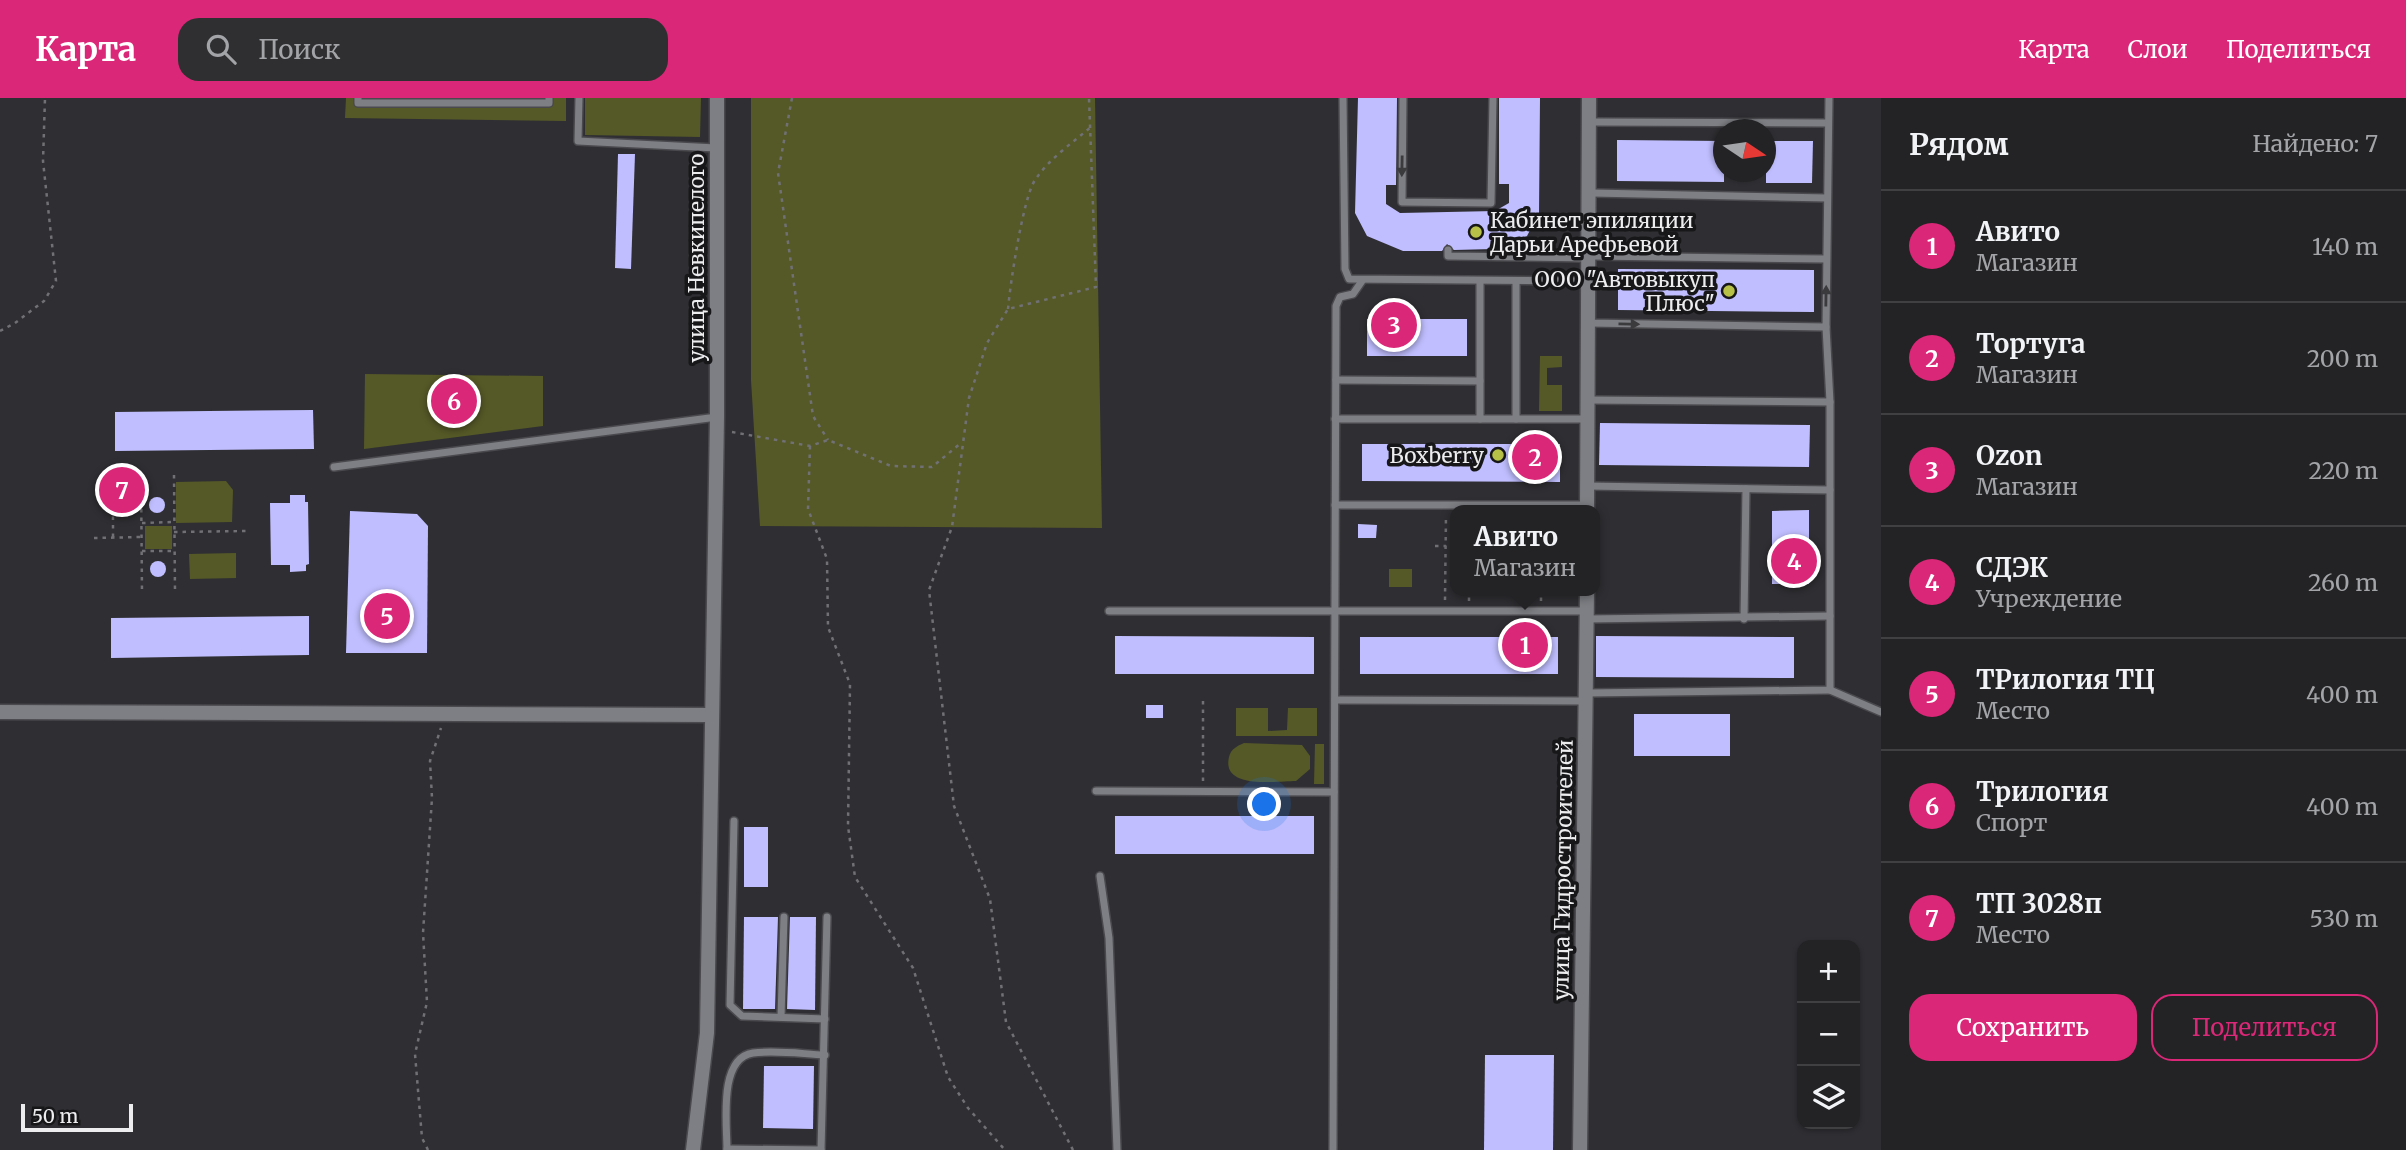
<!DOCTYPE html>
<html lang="ru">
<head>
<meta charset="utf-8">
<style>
  :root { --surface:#232326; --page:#2f2f32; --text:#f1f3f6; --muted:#a3a4a7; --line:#404043; --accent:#db2777 }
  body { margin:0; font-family:Merriweather,serif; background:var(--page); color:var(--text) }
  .controls { position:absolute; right:21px; bottom:21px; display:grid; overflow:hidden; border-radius:14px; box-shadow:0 2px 5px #0004 }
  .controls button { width:63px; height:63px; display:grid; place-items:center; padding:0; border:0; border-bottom:2px solid var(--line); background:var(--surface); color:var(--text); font:35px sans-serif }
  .compass { position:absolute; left:1713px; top:21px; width:63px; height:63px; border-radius:50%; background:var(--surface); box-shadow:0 2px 5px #0004; rotate:103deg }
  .scale { position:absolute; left:21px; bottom:18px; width:112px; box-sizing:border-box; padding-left:7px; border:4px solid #ededf0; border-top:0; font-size:19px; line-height:24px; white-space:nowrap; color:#ededf0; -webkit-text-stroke:5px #171719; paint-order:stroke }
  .you { position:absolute; left:1265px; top:707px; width:24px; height:24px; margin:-18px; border:5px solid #fff; border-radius:50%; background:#1a73e8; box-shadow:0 0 0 10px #1a73e833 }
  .badge { display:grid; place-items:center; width:46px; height:46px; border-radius:50%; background:var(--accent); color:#fff; font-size:23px; font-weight:700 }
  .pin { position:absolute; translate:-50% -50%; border:4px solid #fff; box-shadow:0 2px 7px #0006 }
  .popup { position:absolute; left:1450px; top:407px; width:150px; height:91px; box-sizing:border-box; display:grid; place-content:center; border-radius:14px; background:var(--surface); filter:drop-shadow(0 2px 5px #0005); font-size:23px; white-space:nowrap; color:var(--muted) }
  .popup b { font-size:26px; color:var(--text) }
  .popup::after { content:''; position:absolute; left:50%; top:100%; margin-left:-14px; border:14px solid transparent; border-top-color:var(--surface) }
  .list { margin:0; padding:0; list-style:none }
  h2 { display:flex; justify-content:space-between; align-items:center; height:91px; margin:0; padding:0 28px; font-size:30px }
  h2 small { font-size:23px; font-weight:400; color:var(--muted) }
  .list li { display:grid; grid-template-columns:46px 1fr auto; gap:21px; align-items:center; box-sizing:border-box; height:112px; padding:0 28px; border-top:2px solid var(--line) }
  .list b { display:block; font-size:26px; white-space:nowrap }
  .list p { margin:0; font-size:23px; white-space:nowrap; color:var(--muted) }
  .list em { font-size:23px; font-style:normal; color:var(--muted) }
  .actions { display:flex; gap:14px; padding:21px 28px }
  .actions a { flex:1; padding:16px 0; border:2px solid var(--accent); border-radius:21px; text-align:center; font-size:24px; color:var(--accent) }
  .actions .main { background:var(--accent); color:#fff }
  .icon { flex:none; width:38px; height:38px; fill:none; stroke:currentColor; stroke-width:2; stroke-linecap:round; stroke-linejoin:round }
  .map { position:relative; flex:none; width:1881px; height:1052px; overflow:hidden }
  header { display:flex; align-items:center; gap:42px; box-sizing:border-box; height:98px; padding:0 35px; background:var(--accent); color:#fff }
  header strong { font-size:33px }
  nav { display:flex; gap:38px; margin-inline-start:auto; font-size:24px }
  .search { width:490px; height:63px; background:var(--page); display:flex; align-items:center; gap:18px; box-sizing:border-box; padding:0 24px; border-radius:21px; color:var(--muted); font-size:26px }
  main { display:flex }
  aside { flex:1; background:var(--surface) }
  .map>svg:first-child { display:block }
  .green { fill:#555927 }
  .building { fill:#c0befe }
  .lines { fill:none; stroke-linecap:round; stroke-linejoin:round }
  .service-casing { stroke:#4a4a4e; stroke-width:10 }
  .minor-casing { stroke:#4a4a4e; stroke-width:17 }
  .path { stroke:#717175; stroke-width:2.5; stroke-dasharray:3.5 5; stroke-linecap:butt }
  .service { stroke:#7e7f84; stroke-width:7 }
  .minor { stroke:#7e7f84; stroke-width:14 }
  .oneway { fill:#3b3b3e }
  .poi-dot { fill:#b7c147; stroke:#171719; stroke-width:2.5 }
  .labels { text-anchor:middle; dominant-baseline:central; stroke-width:7; stroke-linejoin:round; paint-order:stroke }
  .poi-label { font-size:21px; fill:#ededf0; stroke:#171719; text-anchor:end }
  .street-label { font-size:21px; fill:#ededf0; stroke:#171719 }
</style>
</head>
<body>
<header>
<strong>Карта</strong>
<div class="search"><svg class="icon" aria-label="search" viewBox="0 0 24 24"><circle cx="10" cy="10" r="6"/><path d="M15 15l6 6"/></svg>Поиск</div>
<nav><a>Карта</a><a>Слои</a><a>Поделиться</a></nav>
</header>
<main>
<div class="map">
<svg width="1881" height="1052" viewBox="0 0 1881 1052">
  <rect width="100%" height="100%" fill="#2f2f33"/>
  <g class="green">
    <polygon points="346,0 566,0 566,23 345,20"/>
    <polygon points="585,0 701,0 700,39 585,37"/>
    <polygon points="751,0 1095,0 1102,430 760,428 751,282"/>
    <polygon points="1540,258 1562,258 1562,269 1547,270 1547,287 1562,287 1562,313 1539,313"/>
    <polygon points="365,276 543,278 543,328 364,351"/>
    <polygon points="226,383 233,392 232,424 176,425 176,384"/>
    <rect x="145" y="428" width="27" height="23"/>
    <polygon points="236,455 236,480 190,481 189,456"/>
    <rect x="1389" y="471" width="23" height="18"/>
    <polygon points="1236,610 1268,610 1268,633 1287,632 1288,610 1317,610 1317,638 1236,638"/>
    <path d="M1244,645L1302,647L1310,658V671L1296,683C1277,683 1221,692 1229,659C1231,651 1237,648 1244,645Z"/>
    <polygon points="1315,646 1324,646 1324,686 1314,686"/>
  </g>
  <g class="building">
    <polygon points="1358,0 1397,0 1396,87 1386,87 1386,106 1400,115 1495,113 1509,105 1509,86 1499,86 1499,0 1540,0 1539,115 1527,138 1493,151 1454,152 1447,146 1442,153 1403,153 1367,138 1355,115"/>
    <polygon points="1617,42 1724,43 1724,84 1617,83"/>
    <polygon points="1766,43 1813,43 1812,85 1766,85"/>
    <polygon points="618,56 635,56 631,171 615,170"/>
    <polygon points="1618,171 1814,172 1814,214 1618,212"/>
    <rect x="1367" y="221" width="100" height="37"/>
    <polygon points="313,312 314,351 115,353 115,314"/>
    <polygon points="1600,325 1810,327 1809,369 1599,367"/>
    <polygon points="1362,346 1560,346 1560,384 1362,383"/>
    <polygon points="290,397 305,397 305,404 308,404 309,466 306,467 306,473 290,474 290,467 271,467 270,405 290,405"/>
    <circle cx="157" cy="407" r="8"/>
    <polygon points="1809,412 1809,486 1772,486 1772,413"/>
    <polygon points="350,413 417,416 428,428 427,555 346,555"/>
    <polygon points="1358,426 1377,427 1376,440 1358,440"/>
    <circle cx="158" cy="471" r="8"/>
    <polygon points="309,518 309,557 111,560 111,520"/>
    <polygon points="1115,538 1314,539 1314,576 1115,576"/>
    <polygon points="1596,538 1794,539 1794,580 1596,579"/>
    <rect x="1360" y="539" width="198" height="37"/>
    <rect x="1146" y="607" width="17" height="13"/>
    <rect x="1634" y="616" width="96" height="42"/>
    <rect x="1115" y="718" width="199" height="38"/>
    <rect x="744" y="729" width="24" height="60"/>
    <polygon points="744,819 778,819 775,911 743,911"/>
    <polygon points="790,819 816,819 815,912 787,911"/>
    <polygon points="1485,957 1554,957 1553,1052 1484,1052"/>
    <polygon points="764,968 814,968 813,1031 763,1030"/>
  </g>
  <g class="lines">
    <defs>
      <g id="service">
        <polyline points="358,0 358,5 549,5 549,0"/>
        <polyline points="579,0 578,43 716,50"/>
        <polyline points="1343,0 1345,171 1349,181 1588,183"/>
        <polyline points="1403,0 1402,104 1491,105 1493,0"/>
        <polyline points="1594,24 1828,25"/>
        <polyline points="1593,95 1827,100"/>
        <polyline points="1448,152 1448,158 1588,160"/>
        <polyline points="1591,158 1826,161"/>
        <polyline points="1590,221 1590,225 1826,229 1829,0"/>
        <polyline points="1336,282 1480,283"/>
        <polyline points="1588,302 1830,304 1826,229"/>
        <polyline points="1335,321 1587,321"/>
        <polyline points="1480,321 1480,183"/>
        <polyline points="1516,321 1516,183"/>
        <polyline points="334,369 717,319"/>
        <polyline points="1588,388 1830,392"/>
        <polyline points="1335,407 1587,407"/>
        <polyline points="1109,513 1586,513"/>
        <polyline points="1587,521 1830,518"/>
        <polyline points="1744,521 1746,391"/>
        <polyline points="1830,592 1881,614"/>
        <polyline points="1587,595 1830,592 1830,304"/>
        <polyline points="1335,602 1586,603"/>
        <polyline points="1096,693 1334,694"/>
        <polyline points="734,723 730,907 742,918 825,921"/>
        <polyline points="1100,778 1109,840 1117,1052"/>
        <polyline points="781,919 784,819"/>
        <polyline points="727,1051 821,1052"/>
        <path d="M727,1052C727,1026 718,960 753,955C776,952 802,956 825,957"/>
        <polyline points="821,1052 827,819"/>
        <polyline points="1333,1052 1336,208 1340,199 1353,196 1362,183"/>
      </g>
      <g id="minor">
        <polyline points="1587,412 1589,0"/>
        <polyline points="0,614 711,617"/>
        <polyline points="693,1052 707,935 717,319 717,0"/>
        <polyline points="1580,1052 1587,493"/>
      </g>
    </defs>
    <use href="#service" class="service-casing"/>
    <use href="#minor" class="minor-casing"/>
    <g class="path">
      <polyline points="792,0 778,75 813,318 828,342"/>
      <path d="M1008,211C1010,187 1023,100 1035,82C1049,61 1072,45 1091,29"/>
      <polyline points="0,233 15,225 44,203 56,183 43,63 45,0"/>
      <polyline points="732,334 810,348 828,342 891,368 932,369 961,345"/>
      <polyline points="810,348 808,411 827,461 828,529 850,586 848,728 855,779 913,870 948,979 968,1010 1005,1052"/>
      <polyline points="141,377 142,495"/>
      <polyline points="174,377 175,494"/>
      <polyline points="142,425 174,424"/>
      <polyline points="174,434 246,433"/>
      <polyline points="113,439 113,401 141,401"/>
      <polyline points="94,440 141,439"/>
      <polyline points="1435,448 1446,448"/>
      <polyline points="142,453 174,453"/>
      <polyline points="1445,502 1446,417"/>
      <polyline points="1469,503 1469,493"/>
      <polyline points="1541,503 1541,493"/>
      <polyline points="1203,683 1203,599"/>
      <polyline points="428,1052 422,1040 415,956 427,904 423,835 432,700 430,663 441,630"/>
      <polyline points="1073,1052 1006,924 990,801 954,708 929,492 952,429 969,300 987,245 1008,211 1096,189 1089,0"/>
    </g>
    <use href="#service" class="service"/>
    <use href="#minor" class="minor"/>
  </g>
  <defs><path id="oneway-solid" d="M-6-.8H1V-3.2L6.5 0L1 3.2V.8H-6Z" transform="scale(1.75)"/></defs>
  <g class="oneway">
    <use href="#oneway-solid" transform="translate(1402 68) rotate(91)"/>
    <use href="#oneway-solid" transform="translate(1826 198) rotate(-89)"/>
    <use href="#oneway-solid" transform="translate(1629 226) rotate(1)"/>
  </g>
  <g class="poi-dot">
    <circle cx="1476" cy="134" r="7"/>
    <circle cx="1729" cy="193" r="7"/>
    <circle cx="1498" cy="357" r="7"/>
  </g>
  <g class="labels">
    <g class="poi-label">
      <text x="1490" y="122" text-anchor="start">Кабинет эпиляции<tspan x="1490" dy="24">Дарьи Арефьевой</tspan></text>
      <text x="1715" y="181">ООО "Автовыкуп<tspan x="1715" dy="24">Плюс"</tspan></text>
      <text x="1484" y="357">Boxberry</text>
    </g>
    <g class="street-label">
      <text transform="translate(696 160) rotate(-90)">улица Невкипелого</text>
      <text transform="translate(1563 772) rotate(-89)">улица Гидростроителей</text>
    </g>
  </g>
</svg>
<div class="controls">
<button>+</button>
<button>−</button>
<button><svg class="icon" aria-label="layers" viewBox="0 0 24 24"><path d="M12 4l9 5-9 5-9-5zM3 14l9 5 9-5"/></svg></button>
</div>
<svg class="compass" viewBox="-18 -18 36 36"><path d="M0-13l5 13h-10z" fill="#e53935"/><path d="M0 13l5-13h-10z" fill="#a3a4a7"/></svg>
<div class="scale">50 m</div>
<div class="you"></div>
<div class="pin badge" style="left:1525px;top:547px">1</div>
<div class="popup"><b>Авито</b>Магазин</div>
<div class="pin badge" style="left:1535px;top:359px">2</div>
<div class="pin badge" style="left:1394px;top:227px">3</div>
<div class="pin badge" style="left:1794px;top:463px">4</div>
<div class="pin badge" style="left:387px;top:518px">5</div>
<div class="pin badge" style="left:454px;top:303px">6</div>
<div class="pin badge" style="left:122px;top:392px">7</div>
</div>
<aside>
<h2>Рядом<small>Найдено: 7</small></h2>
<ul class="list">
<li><span class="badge">1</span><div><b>Авито</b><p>Магазин</p></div><em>140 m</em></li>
<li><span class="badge">2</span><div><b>Тортуга</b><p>Магазин</p></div><em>200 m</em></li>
<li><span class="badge">3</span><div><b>Ozon</b><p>Магазин</p></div><em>220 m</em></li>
<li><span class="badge">4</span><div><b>СДЭК</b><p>Учреждение</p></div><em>260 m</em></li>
<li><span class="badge">5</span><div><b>ТРилогия ТЦ</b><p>Место</p></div><em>400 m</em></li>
<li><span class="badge">6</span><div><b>Трилогия</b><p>Спорт</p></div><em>400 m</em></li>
<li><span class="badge">7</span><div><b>ТП 3028п</b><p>Место</p></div><em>530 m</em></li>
</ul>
<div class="actions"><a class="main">Сохранить</a><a>Поделиться</a></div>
</aside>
</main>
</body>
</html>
